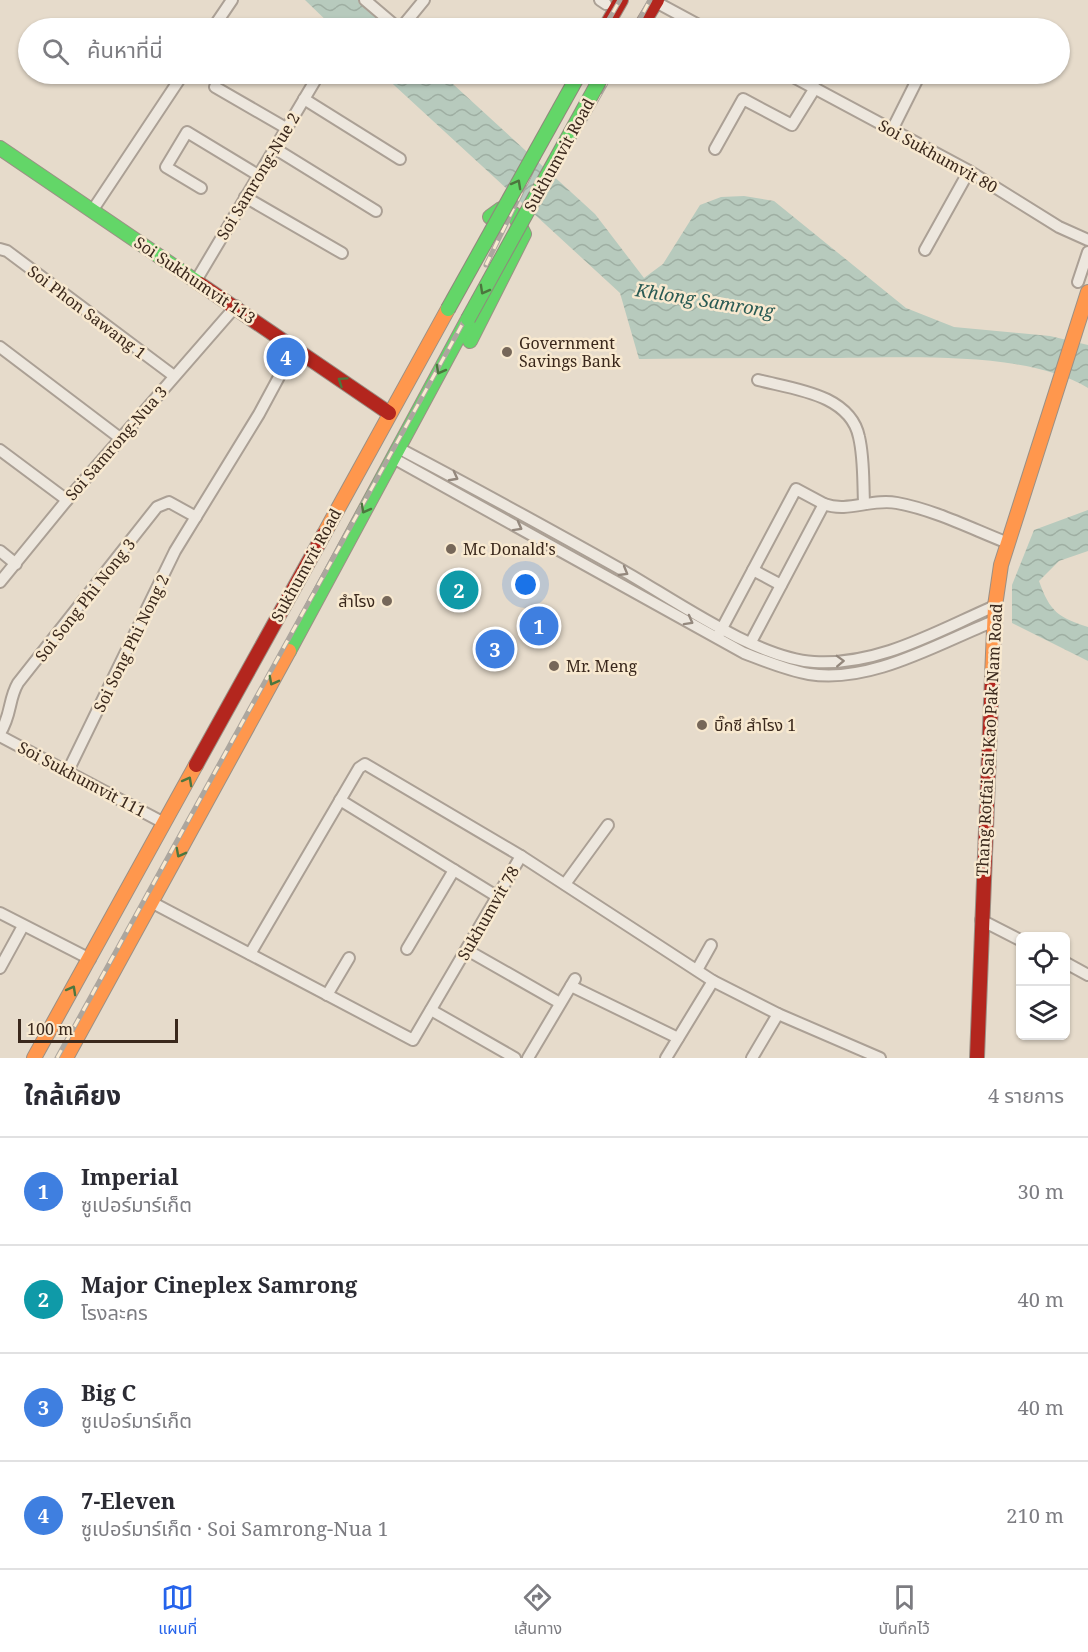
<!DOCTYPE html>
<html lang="th">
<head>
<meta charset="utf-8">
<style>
  :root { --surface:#fff; --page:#f2f2f3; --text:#2b2b33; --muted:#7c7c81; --line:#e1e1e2; --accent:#2563eb }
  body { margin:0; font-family:"Noto Serif","Noto Sans Thai",serif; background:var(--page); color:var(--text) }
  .controls { position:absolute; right:18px; bottom:18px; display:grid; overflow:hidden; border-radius:9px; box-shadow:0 2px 4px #0004 }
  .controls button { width:54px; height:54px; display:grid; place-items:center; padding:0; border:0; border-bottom:2px solid var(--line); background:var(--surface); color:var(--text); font:30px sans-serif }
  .scale { position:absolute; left:18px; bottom:15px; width:160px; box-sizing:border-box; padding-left:6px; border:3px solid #3a281c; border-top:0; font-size:16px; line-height:21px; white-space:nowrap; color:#3a281c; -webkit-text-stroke:4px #f8e9d0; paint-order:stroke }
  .you { position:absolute; left:526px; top:585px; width:21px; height:21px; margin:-15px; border:4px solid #fff; border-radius:50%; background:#1a73e8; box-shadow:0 0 0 9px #1a73e833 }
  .badge { display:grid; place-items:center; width:39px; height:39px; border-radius:50%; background:var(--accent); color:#fff; font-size:20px; font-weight:700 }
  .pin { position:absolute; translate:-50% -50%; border:3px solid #fff; box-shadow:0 2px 6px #0006 }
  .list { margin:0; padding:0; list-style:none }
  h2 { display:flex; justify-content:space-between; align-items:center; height:78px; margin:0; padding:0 24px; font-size:26px }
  h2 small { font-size:20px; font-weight:400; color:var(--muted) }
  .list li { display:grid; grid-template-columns:39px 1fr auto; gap:18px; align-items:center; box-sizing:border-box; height:108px; padding:0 24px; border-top:2px solid var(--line) }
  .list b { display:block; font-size:22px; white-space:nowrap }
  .list p { margin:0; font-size:20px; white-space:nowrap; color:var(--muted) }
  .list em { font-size:20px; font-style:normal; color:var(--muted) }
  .icon { flex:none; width:33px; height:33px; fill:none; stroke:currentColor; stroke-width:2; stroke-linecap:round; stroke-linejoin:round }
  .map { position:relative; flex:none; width:1088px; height:1058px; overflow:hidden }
  .search { position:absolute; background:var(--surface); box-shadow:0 2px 4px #0004; left:18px; right:18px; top:18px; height:66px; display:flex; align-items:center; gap:15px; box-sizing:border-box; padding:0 21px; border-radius:33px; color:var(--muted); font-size:22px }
  .sheet { height:510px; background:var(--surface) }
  nav { display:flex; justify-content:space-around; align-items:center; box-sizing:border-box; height:84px; border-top:2px solid var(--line); background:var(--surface); font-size:16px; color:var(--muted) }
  nav a { display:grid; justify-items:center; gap:3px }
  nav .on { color:var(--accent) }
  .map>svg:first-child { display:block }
  .water { fill:url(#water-waves) }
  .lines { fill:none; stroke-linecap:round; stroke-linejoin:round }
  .street-casing { stroke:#aba095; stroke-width:14 }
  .fast-casing { stroke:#9b9085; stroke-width:16 }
  .slow-casing { stroke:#9b9085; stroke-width:16 }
  .jam-casing { stroke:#9b9085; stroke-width:16 }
  .street { stroke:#ede7de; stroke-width:10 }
  .fast { stroke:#63d668; stroke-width:14 }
  .slow { stroke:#ff974d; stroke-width:14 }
  .jam { stroke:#b3261e; stroke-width:14 }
  .rail-casing { stroke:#aca69e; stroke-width:5 }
  .rail { stroke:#f8e9d0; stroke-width:3; stroke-dasharray:9; stroke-linecap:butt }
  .fast-bridge-casing { stroke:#90867b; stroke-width:16; stroke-linecap:butt }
  .fast-bridge { stroke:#63d668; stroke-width:14 }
  .oneway { stroke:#4c763e }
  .oneway2 { stroke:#94887d }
  .poi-dot { fill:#766759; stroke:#f8e9d0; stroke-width:2 }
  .labels { text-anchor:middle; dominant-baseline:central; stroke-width:5; stroke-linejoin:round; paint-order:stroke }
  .street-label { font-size:16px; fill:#3a281c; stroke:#f8e9d0 }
  .poi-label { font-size:16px; fill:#3a281c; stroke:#f8e9d0; text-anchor:start }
  .water-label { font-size:18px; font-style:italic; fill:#2a5b54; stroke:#f8e9d0 }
</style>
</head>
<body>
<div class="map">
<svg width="1088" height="1058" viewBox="0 0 1088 1058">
  <defs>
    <pattern id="water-waves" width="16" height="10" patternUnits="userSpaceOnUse" patternTransform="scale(1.5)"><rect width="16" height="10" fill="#b7cabd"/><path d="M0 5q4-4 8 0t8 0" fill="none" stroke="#9eaea2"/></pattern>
  </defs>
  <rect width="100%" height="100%" fill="#e6dbcb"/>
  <g class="water">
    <polygon points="305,0 361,0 392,28 334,28"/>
    <path d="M382,74H442L595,214L644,278L663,264L700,205L721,197L744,196L774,201L906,308L954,327L1050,336L1088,345V388C1027,350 903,358 832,358C767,358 703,358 639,359L620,293Z"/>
    <path d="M1088,510V551L1059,561L1039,581C1050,612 1058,617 1088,627V661L1012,623V585L1034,530Z"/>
  </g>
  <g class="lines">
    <defs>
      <g id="street">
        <polyline points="365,0 398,28"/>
        <polyline points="600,0 606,4"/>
        <polyline points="656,2 704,28"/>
        <polyline points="213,28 232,0"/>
        <polyline points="401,28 424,0"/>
        <polyline points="368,74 370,75"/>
        <polyline points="788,74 969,171 1059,227 1088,240"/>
        <polyline points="215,87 286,128"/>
        <polyline points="304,99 400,159"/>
        <polyline points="892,130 920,74"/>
        <polyline points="274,148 376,211"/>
        <polyline points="715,149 743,99 792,125 815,88"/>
        <polyline points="201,188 166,167 187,132 258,175"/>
        <polyline points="245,197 342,253"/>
        <polyline points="92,211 183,74"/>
        <polyline points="0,249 7,251 174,376"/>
        <polyline points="925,250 969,171"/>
        <polyline points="197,279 319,74"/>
        <polyline points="1078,282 1088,252"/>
        <polyline points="0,347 120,438"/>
        <path d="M758,380C793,389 850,394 859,437C864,458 863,481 864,502"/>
        <polyline points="0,450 67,500"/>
        <path d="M402,450C476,489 549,529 622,570C673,599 757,659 814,662C879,666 937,631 995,606"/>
        <path d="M393,458L744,653C765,661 786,670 809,674C870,684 937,644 992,622"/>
        <polyline points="0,551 16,564"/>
        <polyline points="753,570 781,585"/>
        <polyline points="0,582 67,500 236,306"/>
        <polyline points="719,634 796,489 824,504"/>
        <path d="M751,642L824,504C848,513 872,498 897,503C935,510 972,529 1008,543"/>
        <path d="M0,733C12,714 8,700 18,683L157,507L169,502L196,517"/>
        <polyline points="0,736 164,823"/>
        <polyline points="68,771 175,551 259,414 294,349"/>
        <polyline points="340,800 498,897"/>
        <polyline points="565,884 608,825"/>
        <polyline points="153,903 413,1040 521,856"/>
        <polyline points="0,913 90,959"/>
        <polyline points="981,920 1020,940"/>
        <polyline points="407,949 454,870"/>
        <polyline points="467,950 560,1003"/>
        <polyline points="250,954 359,768 365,764 521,856 713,981 778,1014 880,1058"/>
        <polyline points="1066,963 1088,975"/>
        <polyline points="0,968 23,926"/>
        <polyline points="697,970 711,945"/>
        <polyline points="571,986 678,1038"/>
        <polyline points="327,995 349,958"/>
        <polyline points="431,1010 515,1058"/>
        <polyline points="528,1058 575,979"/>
        <polyline points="666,1058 713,981"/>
        <polyline points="752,1058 778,1014"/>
      </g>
      <g id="fast">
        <polyline points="0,148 200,284"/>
        <polyline points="470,341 524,234 514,214 501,209 490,217"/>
        <polyline points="289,651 468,319"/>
      </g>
      <g id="slow">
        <polyline points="324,534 448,309"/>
        <polyline points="992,677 995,606 1001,565 1088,292"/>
        <polyline points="34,1058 196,765"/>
        <polyline points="66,1058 289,651"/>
      </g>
      <g id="jam">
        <polyline points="605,28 621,0"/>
        <polyline points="640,28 657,0"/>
        <polyline points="200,284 389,413"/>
        <polyline points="196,765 324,534"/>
        <polyline points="977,1058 992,677"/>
      </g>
    </defs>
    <use href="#street" class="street-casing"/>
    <use href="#fast" class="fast-casing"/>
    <use href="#slow" class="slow-casing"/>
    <use href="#jam" class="jam-casing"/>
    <use href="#street" class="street"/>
    <use href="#fast" class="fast"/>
    <use href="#slow" class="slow"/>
    <use href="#jam" class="jam"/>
    <defs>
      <g id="rail">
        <polyline points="604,28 620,0"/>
        <polyline points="635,28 650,0"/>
        <polyline points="486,265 579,74"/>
        <path d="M57,1058L474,303C519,226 569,152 611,74"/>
      </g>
    </defs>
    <use href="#rail" class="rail-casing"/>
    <use href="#rail" class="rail"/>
    <defs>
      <g id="fast-bridge">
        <polyline points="448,309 579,74"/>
        <polyline points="468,319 603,74"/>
      </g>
    </defs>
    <use href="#fast-bridge" class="fast-bridge-casing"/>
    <use href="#fast-bridge" class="fast-bridge"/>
  </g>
  <defs><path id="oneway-chevron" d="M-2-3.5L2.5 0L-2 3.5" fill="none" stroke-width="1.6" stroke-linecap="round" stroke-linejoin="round" transform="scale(1.5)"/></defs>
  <g class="oneway">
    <use href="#oneway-chevron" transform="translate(517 184) rotate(-61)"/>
    <use href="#oneway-chevron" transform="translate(484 290) rotate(119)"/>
    <use href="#oneway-chevron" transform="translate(440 370) rotate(119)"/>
    <use href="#oneway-chevron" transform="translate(342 381) rotate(-146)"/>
    <use href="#oneway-chevron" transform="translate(365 509) rotate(119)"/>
    <use href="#oneway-chevron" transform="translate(273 681) rotate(118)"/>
    <use href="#oneway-chevron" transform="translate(188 781) rotate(-61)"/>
    <use href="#oneway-chevron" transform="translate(180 853) rotate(118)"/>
    <use href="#oneway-chevron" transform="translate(72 990) rotate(-61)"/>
  </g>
  <g class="oneway2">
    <use href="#oneway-chevron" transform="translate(454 477) rotate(28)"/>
    <use href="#oneway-chevron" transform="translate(518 527) rotate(29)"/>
    <use href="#oneway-chevron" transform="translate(624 572) rotate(30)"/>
    <use href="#oneway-chevron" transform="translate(689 621) rotate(29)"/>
    <use href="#oneway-chevron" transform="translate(840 661) rotate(-2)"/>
  </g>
  <g class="poi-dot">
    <circle cx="507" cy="352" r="6"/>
    <circle cx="451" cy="549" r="6"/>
    <circle cx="387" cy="601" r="6"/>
    <circle cx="554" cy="666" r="6"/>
    <circle cx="702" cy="725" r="6"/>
  </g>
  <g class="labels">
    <g class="street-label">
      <text transform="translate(559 155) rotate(-61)">Sukhumvit Road</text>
      <text transform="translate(938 156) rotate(29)">Soi Sukhumvit 80</text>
      <text transform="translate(258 176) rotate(-59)">Soi Samrong-Nue 2</text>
      <text transform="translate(195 280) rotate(34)">Soi Sukhumvit 113</text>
      <text transform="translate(87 312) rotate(37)">Soi Phon Sawang 1</text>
      <text transform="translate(116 443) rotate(-49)">Soi Samrong-Nua 3</text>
      <text transform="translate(306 565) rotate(-61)">Sukhumvit Road</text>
      <text transform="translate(85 600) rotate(-52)">Soi Song Phi Nong 3</text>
      <text transform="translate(131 643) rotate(-64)">Soi Song Phi Nong 2</text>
      <text transform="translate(989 740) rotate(-87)">Thang Rotfai Sai Kao Pak Nam Road</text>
      <text transform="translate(82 779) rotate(28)">Soi Sukhumvit 111</text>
      <text transform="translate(488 913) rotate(-60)">Sukhumvit 78</text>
    </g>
    <g class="poi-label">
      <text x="519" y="343">Government<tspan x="519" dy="18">Savings Bank</tspan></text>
      <text x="463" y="549">Mc Donald's</text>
      <text x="375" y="601" text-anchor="end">สำโรง</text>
      <text x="566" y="666">Mr. Meng</text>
      <text x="714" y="725">บิ๊กซี สำโรง 1</text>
    </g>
    <g class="water-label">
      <text transform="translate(705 300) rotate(9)">Khlong Samrong</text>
    </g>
  </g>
</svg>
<div class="controls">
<button><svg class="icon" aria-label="locate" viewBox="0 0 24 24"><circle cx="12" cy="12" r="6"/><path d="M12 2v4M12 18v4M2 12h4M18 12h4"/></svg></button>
<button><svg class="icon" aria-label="layers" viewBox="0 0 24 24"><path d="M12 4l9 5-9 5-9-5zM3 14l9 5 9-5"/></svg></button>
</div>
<div class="scale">100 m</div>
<div class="you"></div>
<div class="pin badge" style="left:539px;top:626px;background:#3f7fe0">1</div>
<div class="pin badge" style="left:459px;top:590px;background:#0f9aa8">2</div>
<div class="pin badge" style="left:495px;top:649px;background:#3f7fe0">3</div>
<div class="pin badge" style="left:286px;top:357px;background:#3f7fe0">4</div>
<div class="search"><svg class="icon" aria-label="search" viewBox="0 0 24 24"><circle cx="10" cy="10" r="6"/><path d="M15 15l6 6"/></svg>ค้นหาที่นี่</div>
</div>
<section class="sheet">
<h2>ใกล้เคียง<small>4 รายการ</small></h2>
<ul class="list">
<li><span class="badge" style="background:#3f7fe0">1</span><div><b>Imperial</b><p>ซูเปอร์มาร์เก็ต</p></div><em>30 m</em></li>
<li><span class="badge" style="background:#0f9aa8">2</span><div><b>Major Cineplex Samrong</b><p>โรงละคร</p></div><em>40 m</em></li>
<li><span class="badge" style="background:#3f7fe0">3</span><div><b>Big C</b><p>ซูเปอร์มาร์เก็ต</p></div><em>40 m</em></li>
<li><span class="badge" style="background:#3f7fe0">4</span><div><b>7-Eleven</b><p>ซูเปอร์มาร์เก็ต · Soi Samrong-Nua 1</p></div><em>210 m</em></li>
</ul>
</section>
<nav>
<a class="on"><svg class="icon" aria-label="map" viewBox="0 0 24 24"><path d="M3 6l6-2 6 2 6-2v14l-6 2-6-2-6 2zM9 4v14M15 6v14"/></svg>แผนที่</a>
<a><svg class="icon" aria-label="directions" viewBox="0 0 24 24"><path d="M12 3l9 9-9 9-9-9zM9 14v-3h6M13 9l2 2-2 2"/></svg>เส้นทาง</a>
<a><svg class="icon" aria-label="saved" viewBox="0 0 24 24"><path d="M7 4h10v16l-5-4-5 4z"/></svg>บันทึกไว้</a>
</nav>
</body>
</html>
